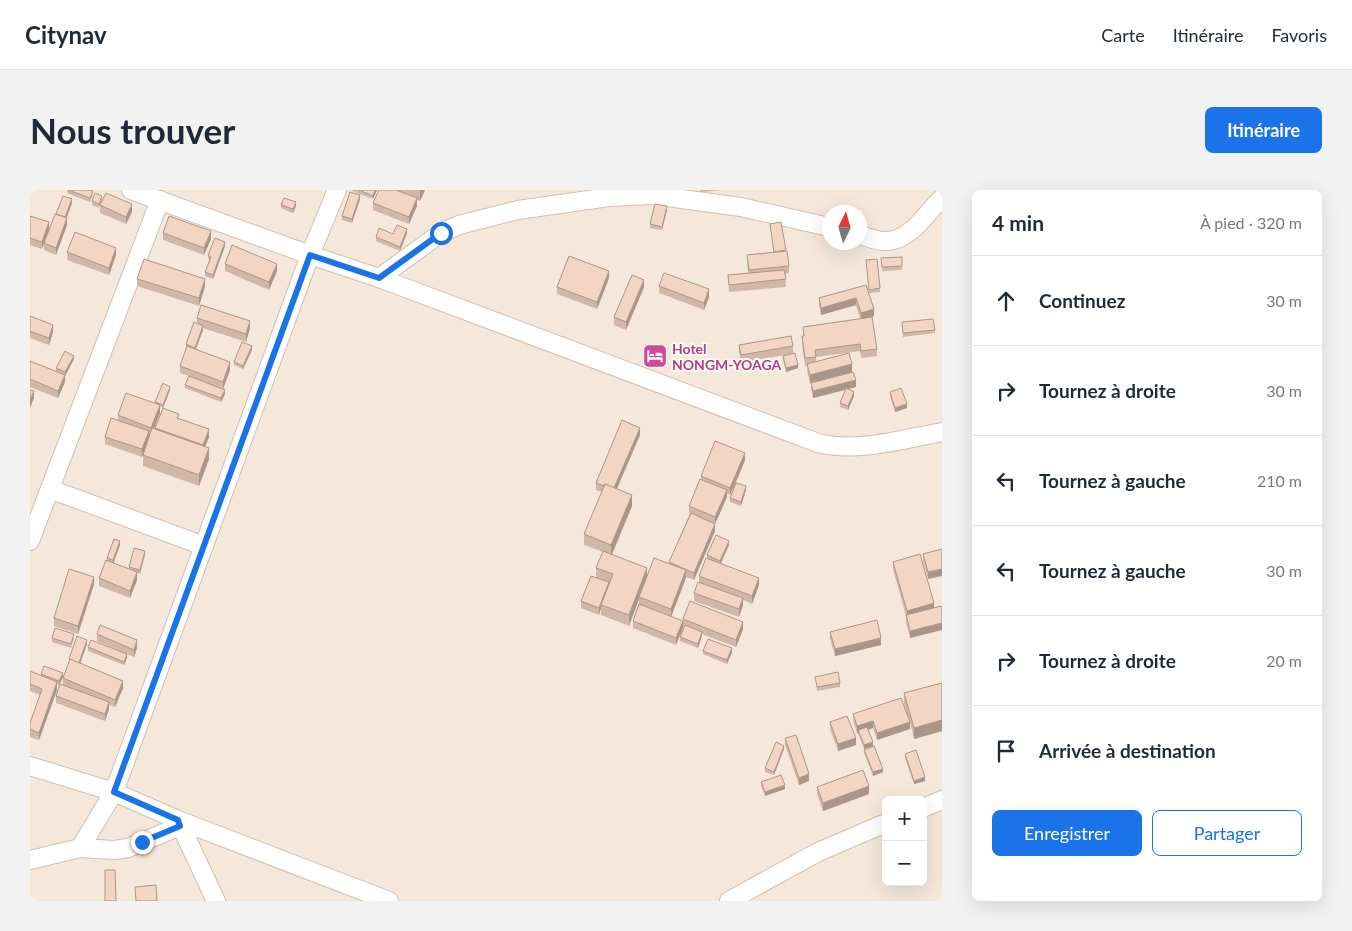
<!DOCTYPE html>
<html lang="fr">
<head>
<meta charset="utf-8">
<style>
  :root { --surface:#fff; --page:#f2f2f3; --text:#1f2937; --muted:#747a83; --line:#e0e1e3; --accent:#1a73e8 }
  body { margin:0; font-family:Lato,sans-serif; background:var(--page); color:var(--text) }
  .controls { position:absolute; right:15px; bottom:15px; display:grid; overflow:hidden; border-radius:8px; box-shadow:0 5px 20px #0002 }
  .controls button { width:45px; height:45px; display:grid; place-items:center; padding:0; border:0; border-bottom:1px solid var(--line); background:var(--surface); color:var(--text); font:25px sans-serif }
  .compass { position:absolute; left:792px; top:15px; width:45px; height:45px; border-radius:50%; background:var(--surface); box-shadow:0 5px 20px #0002; rotate:5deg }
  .stop { position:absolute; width:15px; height:15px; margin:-11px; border:4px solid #1a73e8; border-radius:50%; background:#fff }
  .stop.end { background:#1a73e8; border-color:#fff; box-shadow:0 1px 5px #0008 }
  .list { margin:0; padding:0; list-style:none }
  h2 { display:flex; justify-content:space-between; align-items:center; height:65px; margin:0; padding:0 20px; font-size:21px }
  h2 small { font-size:16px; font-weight:400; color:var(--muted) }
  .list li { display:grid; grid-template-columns:32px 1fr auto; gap:15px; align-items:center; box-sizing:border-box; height:90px; padding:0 20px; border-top:1px solid var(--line) }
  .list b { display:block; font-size:19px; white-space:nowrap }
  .list em { font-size:16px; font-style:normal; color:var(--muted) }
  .actions { display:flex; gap:10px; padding:15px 20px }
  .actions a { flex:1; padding:11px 0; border:1px solid var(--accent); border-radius:8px; text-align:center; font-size:18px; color:var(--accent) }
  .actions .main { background:var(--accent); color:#fff }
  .icon { flex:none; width:28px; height:28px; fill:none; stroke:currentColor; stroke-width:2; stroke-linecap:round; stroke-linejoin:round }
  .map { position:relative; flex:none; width:912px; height:711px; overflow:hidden; border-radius:8px }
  header { display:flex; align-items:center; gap:30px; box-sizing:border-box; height:70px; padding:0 25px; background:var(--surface); border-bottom:1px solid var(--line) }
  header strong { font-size:24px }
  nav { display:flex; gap:28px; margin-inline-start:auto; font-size:18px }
  .intro { display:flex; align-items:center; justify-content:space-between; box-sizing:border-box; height:120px; padding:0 30px }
  h1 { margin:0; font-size:35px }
  .button { padding:12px 22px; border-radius:8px; background:var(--accent); color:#fff; font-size:18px; font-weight:700 }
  main { display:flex; gap:30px; padding:0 30px }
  aside { flex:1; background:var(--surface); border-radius:8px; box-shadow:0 5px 20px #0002 }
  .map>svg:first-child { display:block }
  .residential { fill:#f5e8da; fill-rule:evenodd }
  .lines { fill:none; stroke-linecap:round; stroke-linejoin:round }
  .minor-casing { stroke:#d1beb0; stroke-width:20 }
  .minor { stroke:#fff; stroke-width:18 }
  .wall { fill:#d1b7a8; fill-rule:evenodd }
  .shaded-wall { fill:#aa9588 }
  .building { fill:#f3d5c3; stroke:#aa9588 }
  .route { stroke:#1a73e8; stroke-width:6 }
  .labels { text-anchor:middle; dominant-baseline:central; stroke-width:4; stroke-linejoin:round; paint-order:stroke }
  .hotel-label { font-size:14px; font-weight:bold; fill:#b23c85; stroke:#fffaf3; text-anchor:start }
</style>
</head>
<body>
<header>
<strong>Citynav</strong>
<nav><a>Carte</a><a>Itinéraire</a><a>Favoris</a></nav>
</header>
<div class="intro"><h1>Nous trouver</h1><a class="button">Itinéraire</a></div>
<main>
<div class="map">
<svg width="912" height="711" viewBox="0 0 912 711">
  <rect width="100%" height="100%" fill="#fdf6ec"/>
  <path class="residential" d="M0,0H912V711H0ZM799,22H829V52H799ZM856,610H893V692H856Z"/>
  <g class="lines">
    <defs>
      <g id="minor">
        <path d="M101,0L280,65L349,88L788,253C829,263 872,249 912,242"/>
        <path d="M829,45C838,47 848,52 857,51C881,50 896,23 912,8"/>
        <polyline points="349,88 411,43 429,35 488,20 579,7 622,5 711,17 799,37"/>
        <polyline points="20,299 174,356"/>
        <polyline points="0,351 130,10"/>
        <polyline points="0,576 84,602 148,630 359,711"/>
        <polyline points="893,618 912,610"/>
        <polyline points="148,630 186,711"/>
        <polyline points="50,658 84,660 98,658 150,636"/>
        <polyline points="0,670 50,658 84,602 280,65 307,0"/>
        <polyline points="699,711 788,662 856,633"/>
      </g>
    </defs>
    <use href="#minor" class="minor-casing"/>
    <use href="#minor" class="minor"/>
  </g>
  <g class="wall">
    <polygon points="37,0 59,0 63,5 60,12 37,3"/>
    <polygon points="322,0 347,0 343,9 322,1"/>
    <polygon points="349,0 395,0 390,11 387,10 387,16 379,34 343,20 343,13"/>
    <polygon points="670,0 693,0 671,2"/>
    <polygon points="72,9 102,22 96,34 70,23 70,15 69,18 62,15 62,11"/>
    <polygon points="330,9 322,33 312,30 312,26"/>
    <polygon points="42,13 37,28 37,35 26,65 14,60 14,54 12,59 0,55 0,26 19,39 26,24"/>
    <polygon points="251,15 266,16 263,23 251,18"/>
    <polygon points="637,20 632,40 620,38 620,34"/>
    <polygon points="751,32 759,76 759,83 755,84 756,97 699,102 698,85 718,83 717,65 744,62 740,34"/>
    <polygon points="133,43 181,49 174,65 133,50"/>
    <polygon points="377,43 370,61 346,51 346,47"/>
    <polygon points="195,56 183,89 175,86 175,82 180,70 178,69 178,65"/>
    <polygon points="37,62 86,65 79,85 37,70"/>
    <polygon points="872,67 872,80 852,81 851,68"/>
    <polygon points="836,70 850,98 850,102 839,103"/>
    <polygon points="195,74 247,81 239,100 195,81"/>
    <polygon points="579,88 567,119 527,104 527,97"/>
    <polygon points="107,89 175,96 169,116 107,96"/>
    <polygon points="836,95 844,126 838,128 847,159 847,166 831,168 830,161 786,167 786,172 780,193 777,181 777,175 775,176 772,154 772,146 773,146 773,137 830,129 826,115 791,125 789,116 789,108"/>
    <polygon points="629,96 679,107 674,120 629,103"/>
    <polygon points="614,97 596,140 584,135 584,127"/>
    <polygon points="0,126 23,142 19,155 0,148"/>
    <polygon points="167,128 220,138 216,152 173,138 173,140 166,159 200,180 193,199 195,204 191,212 155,198 155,195 159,186 150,183 150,176 156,158 156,154 167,134"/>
    <polygon points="872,136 905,140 905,143 873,147"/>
    <polygon points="709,155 763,156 763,163 768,178 756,182 753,170 753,166 761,164 711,172 709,162"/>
    <polygon points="222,160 213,179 204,175 204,172"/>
    <polygon points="44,169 35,186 35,185 35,192 28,208 0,197 0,171 33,184 26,181 26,178"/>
    <polygon points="781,193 826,197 818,199 824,206 818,220 810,217 810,213 815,200 783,208 781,200"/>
    <path d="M140,200L133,218L179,247L175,257L179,269L169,296L113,276V265L112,267L75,254V247L88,230V225L125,214V212ZM130,217L133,218L125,239H124L130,223Z"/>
    <polygon points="860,202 877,218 865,222 860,206"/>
    <polygon points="610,245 587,299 602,316 582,365 617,387 639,374 660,323 659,323 659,316 671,290 671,286 715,270 706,293 716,300 711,316 700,312 700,308 706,293 700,305 697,304 697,307 685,334 685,341 664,390 656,387 641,427 653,431 653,429 713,439 706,457 672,444 668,458 650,451 650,447 654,437 653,437 646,455 603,438 603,431 609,414 609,409 599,436 571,425 571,418 569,425 551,418 551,411 566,388 566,378 573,362 554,355 554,344 572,302 566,300 566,293"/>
    <polygon points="90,355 83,373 99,379 99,377 115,364 110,384 107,383 107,390 100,408 69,396 69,388 77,371 77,368"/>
    <polygon points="699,355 691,373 729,395 722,414 713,410 713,415 709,427 664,411 664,403 669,392 669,386 677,368 677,365"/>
    <polygon points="912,359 898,389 893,371 893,364"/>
    <polygon points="863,372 904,417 912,420 912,440 880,448 876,432 876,426 863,379"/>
    <polygon points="64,394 48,444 24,436 24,428"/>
    <polygon points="800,442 851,455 805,466 800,449"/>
    <polygon points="67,444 107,458 104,467 97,464 97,468 94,475 58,461 58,457 97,464 67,451"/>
    <polygon points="22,448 44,448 41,458 22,452"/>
    <polygon points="57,454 50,474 93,498 85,517 79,515 79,519 75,531 26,513 26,506 33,495 33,488 39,472 39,469"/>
    <polygon points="673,461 702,462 697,474 673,464"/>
    <polygon points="0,481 11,486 11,484 33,487 29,495 27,494 27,500 9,550 0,547 0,533 10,505 0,501"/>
    <polygon points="785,487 810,493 810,497 787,501"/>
    <polygon points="912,493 912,541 884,549 880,532 880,539 847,550 843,538 838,540 843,556 834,559 828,543 827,543 823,531 823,524 879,531 874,514 874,503"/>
    <polygon points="800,532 826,555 808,561 800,539"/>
    <polygon points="755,548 779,591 769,595 755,555"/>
    <polygon points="754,559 744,585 735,582 735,578"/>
    <polygon points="834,560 853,582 843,586 834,563"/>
    <polygon points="875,564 895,591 884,594 875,568"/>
    <polygon points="731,592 755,599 735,606 731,596"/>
    <polygon points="787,597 839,604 793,621 787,604"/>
  </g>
  <g class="shaded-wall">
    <polygon points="345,0 347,0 343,9 343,6"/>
    <polygon points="391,0 395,0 390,11 390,1"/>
    <polygon points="330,5 330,9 322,33 322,29"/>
    <polygon points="387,8 387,16 379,34 379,27"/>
    <polygon points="42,9 42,13 35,31 35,28"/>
    <polygon points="266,12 266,16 263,23 263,19"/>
    <polygon points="102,14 102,22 96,34 96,27"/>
    <polygon points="637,16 637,20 632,40 632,37"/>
    <polygon points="37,28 37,35 26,65 26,58"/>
    <polygon points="19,32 19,39 12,59 12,52"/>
    <polygon points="377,39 377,43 370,61 370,57"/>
    <polygon points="181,41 181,49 174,65 174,58"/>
    <polygon points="195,52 195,56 183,89 183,85"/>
    <polygon points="86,58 86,65 79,85 79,78"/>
    <polygon points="247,74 247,81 239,100 239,92"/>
    <polygon points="579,81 579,88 567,119 567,112"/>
    <polygon points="175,89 175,96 169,116 169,108"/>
    <polygon points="614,90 614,97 596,140 596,132"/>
    <polygon points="679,99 679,107 674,120 674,113"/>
    <polygon points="826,108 826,115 791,125 791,118"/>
    <polygon points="844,119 844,126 831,130 831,123"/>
    <polygon points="220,131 220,138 216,152 216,144"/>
    <polygon points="23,135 23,142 19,155 19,148"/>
    <polygon points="173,136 173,140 165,161 165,158"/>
    <polygon points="222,156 222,160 213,179 213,176"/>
    <polygon points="44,166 44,169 35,186 35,182"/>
    <polygon points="200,172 200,180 193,199 193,192"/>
    <polygon points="822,174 822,182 780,193 780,185"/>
    <polygon points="768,175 768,178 756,182 756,178"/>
    <polygon points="35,185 35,192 28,208 28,201"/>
    <polygon points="826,190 826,197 783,208 783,201"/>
    <polygon points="140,197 140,200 133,218 133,215"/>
    <polygon points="195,200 195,204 191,212 191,208"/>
    <polygon points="4,201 4,208 0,218 0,210"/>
    <polygon points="824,202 824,206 818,220 818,216"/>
    <polygon points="877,214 877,218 865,222 865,218"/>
    <polygon points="130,215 130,223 121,245 121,238"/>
    <polygon points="610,238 610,245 583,307 583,300"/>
    <polygon points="179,239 179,247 173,262 173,255"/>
    <polygon points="119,241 119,248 112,267 112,259"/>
    <polygon points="179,258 179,269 169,296 169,285"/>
    <polygon points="715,263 715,270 700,305 700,298"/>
    <polygon points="716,296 716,300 711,316 711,312"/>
    <polygon points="697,300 697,307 685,334 685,327"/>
    <polygon points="602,305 602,316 581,366 581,355"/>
    <polygon points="685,334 685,341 664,390 664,383"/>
    <polygon points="90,351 90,355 83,374 83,370"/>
    <polygon points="699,351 699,355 690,375 690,371"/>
    <polygon points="115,361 115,364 110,384 110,380"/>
    <polygon points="617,378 617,389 609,407 609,409 599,436 599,425"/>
    <polygon points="912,379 912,386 898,389 898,382"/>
    <polygon points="656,380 656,388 641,427 641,419"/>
    <polygon points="107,382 107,390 100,408 100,401"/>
    <polygon points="64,387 64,394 48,444 48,436"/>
    <polygon points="729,388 729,395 722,414 722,406"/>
    <polygon points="579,392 579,400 571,415 571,418 569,425 569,418"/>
    <polygon points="713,408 713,415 709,427 709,419"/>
    <polygon points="904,413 904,420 877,428 877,421"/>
    <polygon points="653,431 653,438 646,455 646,448"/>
    <polygon points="713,432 713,439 706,457 706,450"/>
    <polygon points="912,433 912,440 880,448 880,441"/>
    <polygon points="672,442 672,446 668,458 668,454"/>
    <polygon points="851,448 851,455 805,466 805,459"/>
    <polygon points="57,450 57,454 49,477 49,473"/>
    <polygon points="107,450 107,458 104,467 104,460"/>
    <polygon points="702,458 702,462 697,474 697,470"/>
    <polygon points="97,464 97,468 94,475 94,472"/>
    <polygon points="33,483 33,487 29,495 29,491"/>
    <polygon points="93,491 93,498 85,517 85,510"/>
    <polygon points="27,492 27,500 9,550 9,543"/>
    <polygon points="79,512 79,519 75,531 75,524"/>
    <polygon points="912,530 912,541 884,549 884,538"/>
    <polygon points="843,531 843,538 829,543 828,540 828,543 827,543 827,536"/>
    <polygon points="880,532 880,539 847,550 847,543"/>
    <polygon points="826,548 826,555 808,561 808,554"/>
    <polygon points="843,552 843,556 834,559 834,555"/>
    <polygon points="754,556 754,559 744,585 744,582"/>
    <polygon points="853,579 853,582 843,586 843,582"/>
    <polygon points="779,584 779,591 769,595 769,588"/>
    <polygon points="895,587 895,591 884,594 884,591"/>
    <polygon points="755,595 755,599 735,606 735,602"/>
    <polygon points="839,596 839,604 793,621 793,613"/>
  </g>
  <g class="building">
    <polygon points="38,0 59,0 63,1 60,8"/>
    <polygon points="329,0 345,0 343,6"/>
    <polygon points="349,0 366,0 387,8 379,27 343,13"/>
    <polygon points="320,2 330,5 322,29 312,26"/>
    <polygon points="65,3 72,6 69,14 62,11"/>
    <polygon points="76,3 102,14 96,27 70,15"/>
    <polygon points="33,6 42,9 35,27 26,24"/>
    <polygon points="254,8 266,12 263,19 251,15"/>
    <polygon points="625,14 637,16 632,37 620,34"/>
    <polygon points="25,24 37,28 26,58 14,53"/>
    <polygon points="0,26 19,32 12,52 0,48"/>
    <polygon points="139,26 181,41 174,58 133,43"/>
    <polygon points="751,32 756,60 744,62 740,34"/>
    <polygon points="367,35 377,39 370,57 346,47 349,38 363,44"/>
    <polygon points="45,42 86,58 79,78 37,62"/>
    <polygon points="185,48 195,52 183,85 175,82 181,67 178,65"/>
    <polygon points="202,55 247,74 239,92 195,74"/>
    <polygon points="757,61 759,76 719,80 717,65"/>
    <polygon points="539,66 579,81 567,112 527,97"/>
    <polygon points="872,67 872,76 852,77 851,68"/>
    <polygon points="114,69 175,89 169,108 107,89"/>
    <polygon points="847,69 850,98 839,100 836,70"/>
    <polygon points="754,80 756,89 699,95 698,85"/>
    <polygon points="634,83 679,99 674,113 629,96"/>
    <polygon points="602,85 614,90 596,132 584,127"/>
    <polygon points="836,95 844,119 831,123 826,108 791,118 789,108"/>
    <polygon points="171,115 220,131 216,144 167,128"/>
    <polygon points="0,126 23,135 19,148 0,141"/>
    <polygon points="842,127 847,159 831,161 830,154 785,160 786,167 775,168 772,146 774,146 773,137"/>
    <polygon points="903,129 905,140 873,143 872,132"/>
    <polygon points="164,132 173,136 165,158 156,154"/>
    <polygon points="761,146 763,156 711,165 709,155"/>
    <polygon points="212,152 222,156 213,176 204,172"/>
    <polygon points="157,156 200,172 193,192 150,176"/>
    <polygon points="35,161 44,166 35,182 26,178"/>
    <polygon points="765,163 768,175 756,178 753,166"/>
    <polygon points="819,163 822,174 780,185 777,174"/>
    <polygon points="0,171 35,185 28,201 0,189"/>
    <polygon points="823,182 826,190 783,201 781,193"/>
    <polygon points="159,186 195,200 191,208 155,195"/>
    <polygon points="133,193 140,197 133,215 125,212"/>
    <polygon points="816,198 824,202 818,216 810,213"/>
    <polygon points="871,198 877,214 865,218 860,202"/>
    <polygon points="0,200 4,201 0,210"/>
    <polygon points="96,203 130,215 121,238 88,225"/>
    <polygon points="133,218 149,224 147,228 179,239 173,255 125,238"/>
    <polygon points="81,228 119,241 112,259 75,247"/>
    <polygon points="592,230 610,238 584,298 575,294 574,296 566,293"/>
    <polygon points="122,238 179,258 169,285 113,265"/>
    <polygon points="685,251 715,263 700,298 671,286"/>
    <polygon points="670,289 697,300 685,327 659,316"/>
    <polygon points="706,293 716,296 711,312 700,308"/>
    <polygon points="575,294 602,305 581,355 554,344"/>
    <polygon points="661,323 685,334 664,383 639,372"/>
    <polygon points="686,345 699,351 690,371 677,365"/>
    <polygon points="84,349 90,351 83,370 77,368"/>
    <polygon points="104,358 115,361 110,380 99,377"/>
    <polygon points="912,359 912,379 898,382 893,364"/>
    <polygon points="573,361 617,378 599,425 571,415 583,384 566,378"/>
    <polygon points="890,364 904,413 877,421 863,372"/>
    <polygon points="624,368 656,380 641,419 609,407"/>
    <polygon points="676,368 729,388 722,406 669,386"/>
    <polygon points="76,370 107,382 100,401 69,388"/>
    <polygon points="39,379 64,387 48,436 24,428"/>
    <polygon points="561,386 579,392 569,418 551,411"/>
    <polygon points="668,392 713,408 709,419 664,403"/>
    <polygon points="660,411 713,432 706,450 653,429"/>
    <polygon points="609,414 653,431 646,448 603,431"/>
    <polygon points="911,416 912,420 912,433 880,441 876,425"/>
    <polygon points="847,430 851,448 805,459 800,442"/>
    <polygon points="70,435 107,450 104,460 67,444"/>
    <polygon points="655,435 672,442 668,454 650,447"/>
    <polygon points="25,438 44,444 41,454 22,448"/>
    <polygon points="47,446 57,450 49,473 39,469"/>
    <polygon points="678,449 702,458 697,470 673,461"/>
    <polygon points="61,450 97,464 94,472 58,457"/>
    <polygon points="40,469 93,491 85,510 33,488"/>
    <polygon points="14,476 33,483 29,491 11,484"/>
    <polygon points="0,481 27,492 9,543 0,539 0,533 12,499 0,494"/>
    <polygon points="808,482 810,493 787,497 785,487"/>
    <polygon points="912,493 912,530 884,538 874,503"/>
    <polygon points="30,494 79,512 75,524 26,506"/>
    <polygon points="871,508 880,532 847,543 843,531 827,536 823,524"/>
    <polygon points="817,526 826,548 808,554 800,532"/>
    <polygon points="837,537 843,552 834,555 828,540"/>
    <polygon points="766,545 779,584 769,588 755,548"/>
    <polygon points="746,552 754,556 744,582 735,578"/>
    <polygon points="844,556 853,579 843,582 834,560"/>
    <polygon points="886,560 895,587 884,591 875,564"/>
    <polygon points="833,580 839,596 793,613 787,597"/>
    <polygon points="751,585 755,595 735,602 731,592"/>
    <polygon points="75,680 85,680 86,711 75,711"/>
    <polygon points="126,695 127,711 106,711 105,697"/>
  </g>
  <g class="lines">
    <polyline class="route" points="112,652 150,636 148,630 84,602 280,65 349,88 411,43"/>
  </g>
  <defs>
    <symbol id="hotel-square" viewBox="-11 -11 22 22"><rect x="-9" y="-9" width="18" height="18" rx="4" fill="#d1479c" stroke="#fffaf3"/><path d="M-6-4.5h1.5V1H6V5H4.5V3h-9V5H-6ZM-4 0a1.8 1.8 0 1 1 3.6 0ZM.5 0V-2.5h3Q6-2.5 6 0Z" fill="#fff"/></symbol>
  </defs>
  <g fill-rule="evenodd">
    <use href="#hotel-square" x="611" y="152" width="28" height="28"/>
  </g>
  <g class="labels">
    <g class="hotel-label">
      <text x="642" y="158">Hotel<tspan x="642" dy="16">NONGM-YOAGA</tspan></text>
    </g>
  </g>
</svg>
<div class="controls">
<button>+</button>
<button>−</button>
</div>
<svg class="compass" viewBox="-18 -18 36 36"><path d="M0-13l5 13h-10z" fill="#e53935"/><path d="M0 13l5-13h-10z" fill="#747a83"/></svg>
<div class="stop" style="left:411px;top:43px"></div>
<div class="stop end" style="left:112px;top:652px"></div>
</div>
<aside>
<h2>4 min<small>À pied · 320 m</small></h2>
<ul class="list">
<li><svg class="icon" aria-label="ahead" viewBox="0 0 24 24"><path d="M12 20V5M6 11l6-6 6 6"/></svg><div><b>Continuez</b></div><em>30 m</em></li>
<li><svg class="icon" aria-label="right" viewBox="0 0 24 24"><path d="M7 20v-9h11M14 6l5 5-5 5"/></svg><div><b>Tournez à droite</b></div><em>30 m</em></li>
<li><svg class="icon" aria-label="left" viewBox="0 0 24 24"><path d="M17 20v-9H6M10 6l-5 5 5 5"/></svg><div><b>Tournez à gauche</b></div><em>210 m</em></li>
<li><svg class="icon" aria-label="left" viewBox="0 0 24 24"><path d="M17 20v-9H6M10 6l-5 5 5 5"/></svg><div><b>Tournez à gauche</b></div><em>30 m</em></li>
<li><svg class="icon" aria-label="right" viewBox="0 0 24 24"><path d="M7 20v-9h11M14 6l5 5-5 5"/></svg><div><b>Tournez à droite</b></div><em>20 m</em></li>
<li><svg class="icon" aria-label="arrive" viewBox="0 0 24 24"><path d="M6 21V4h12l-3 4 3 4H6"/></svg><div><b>Arrivée à destination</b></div></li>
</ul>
<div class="actions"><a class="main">Enregistrer</a><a>Partager</a></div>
</aside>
</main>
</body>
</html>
